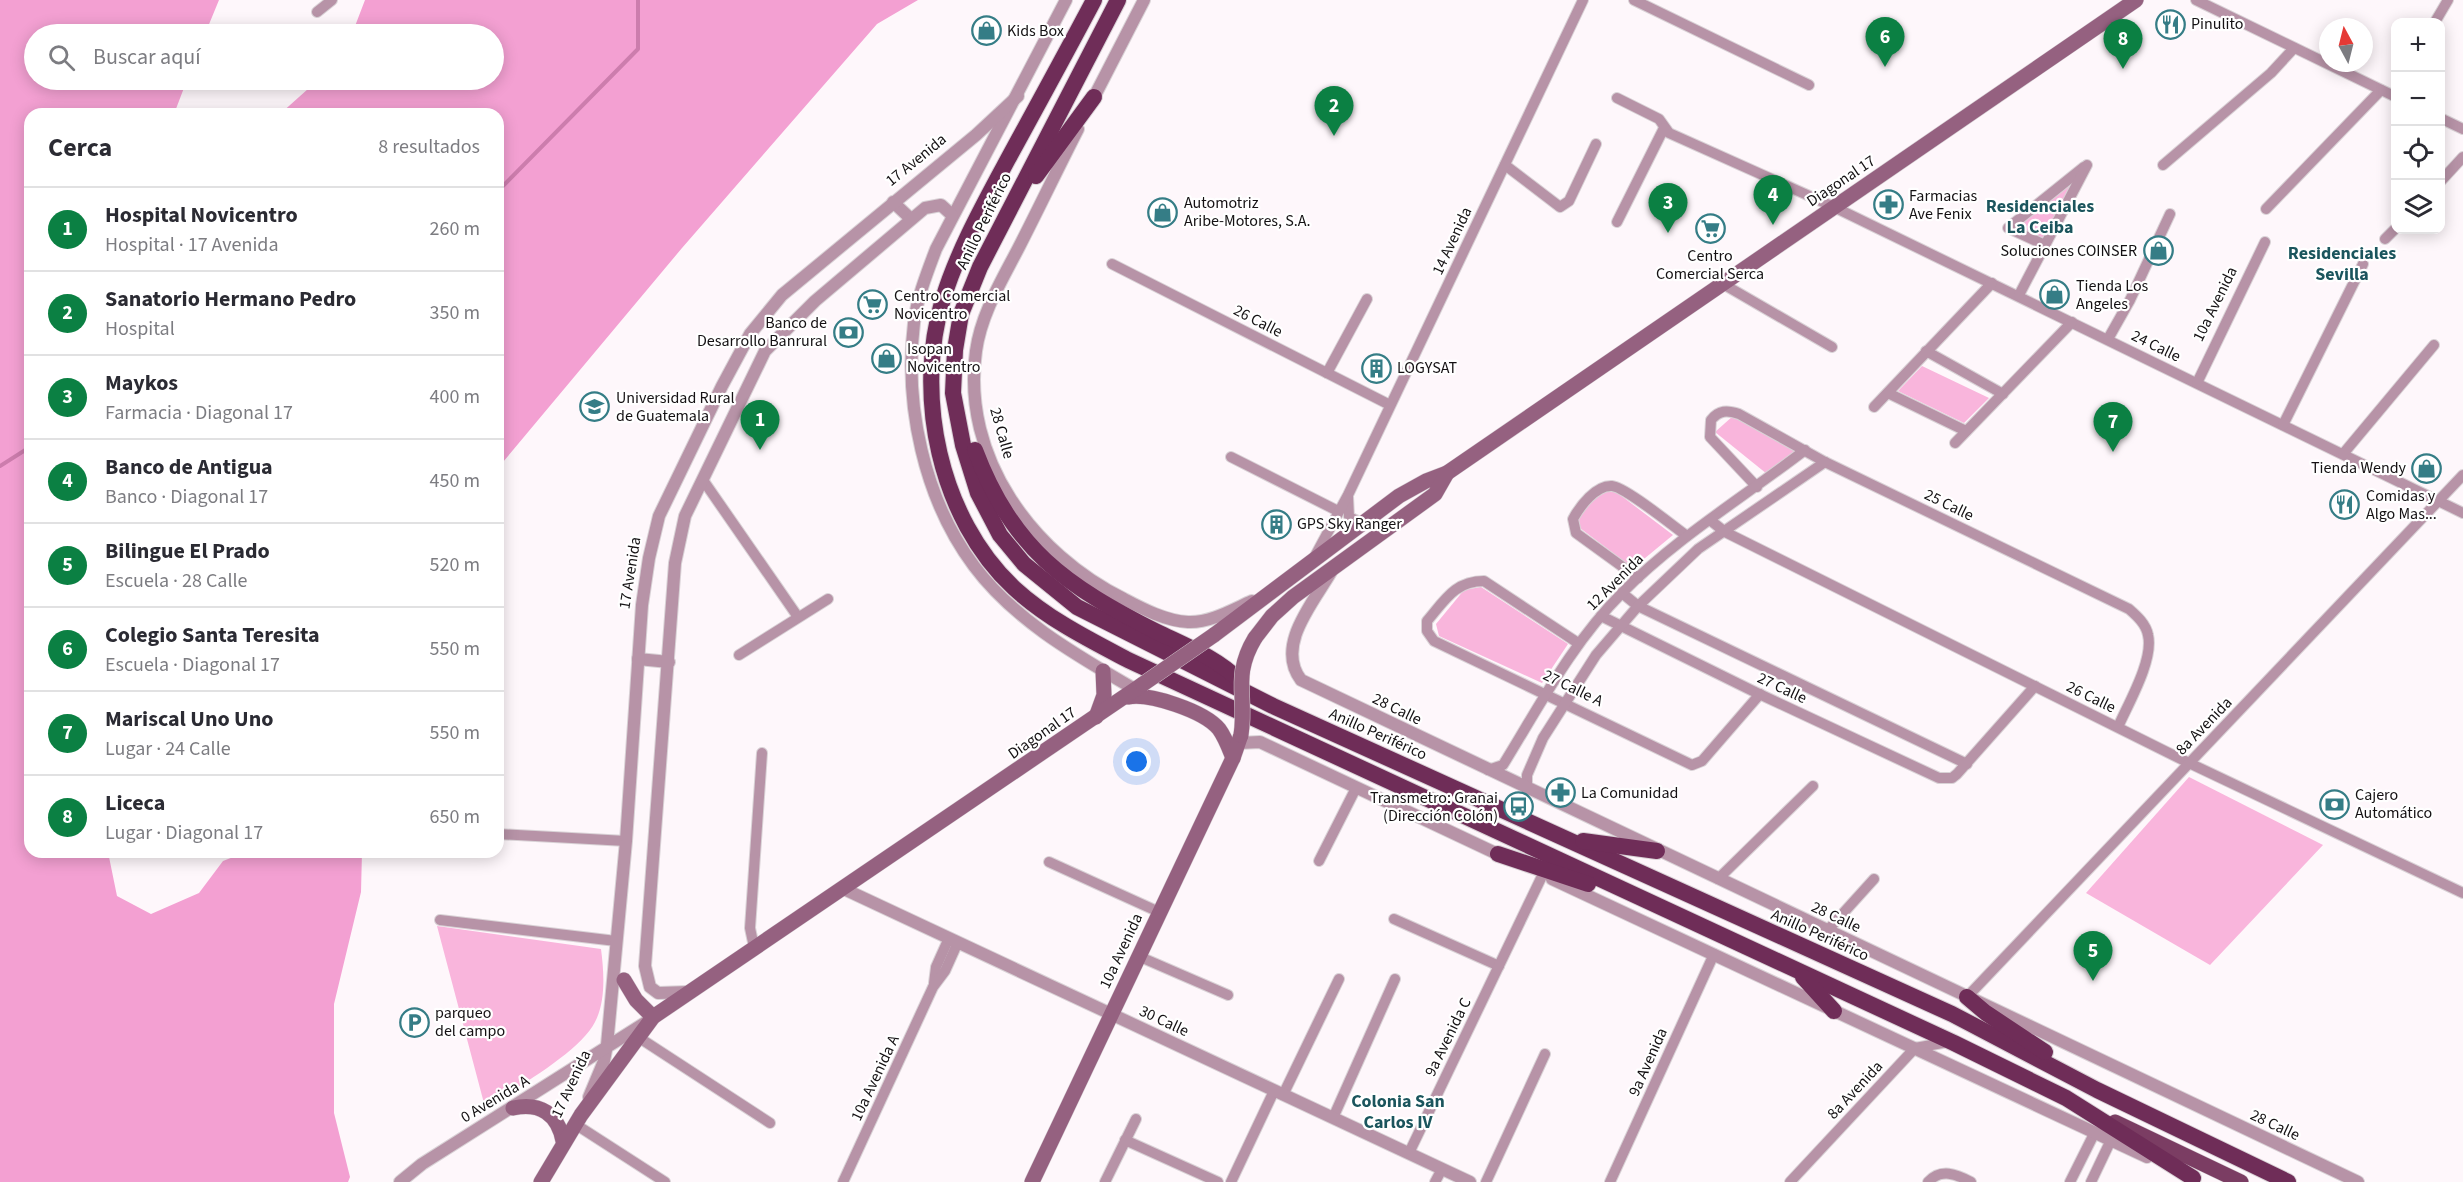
<!DOCTYPE html>
<html lang="es">
<head>
<meta charset="utf-8">
<style>
  :root { --surface:#fff; --page:#f7f7f7; --text:#2b2b33; --muted:#7c7c81; --line:#e1e1e2; --accent:#0b8043 }
  body { margin:0; font-family:"Source Sans 3",sans-serif; background:var(--page); color:var(--text) }
  .controls { position:absolute; right:18px; top:18px; display:grid; overflow:hidden; border-radius:12px; box-shadow:0 3px 15px #0003 }
  .controls button { width:54px; height:54px; display:grid; place-items:center; padding:0; border:0; border-bottom:2px solid var(--line); background:var(--surface); color:var(--text); font:30px sans-serif }
  .compass { position:absolute; left:2319px; top:18px; width:54px; height:54px; border-radius:50%; background:var(--surface); box-shadow:0 3px 15px #0003; rotate:353deg }
  .you { position:absolute; left:1137px; top:762px; width:21px; height:21px; margin:-15px; border:4px solid #fff; border-radius:50%; background:#1a73e8; box-shadow:0 0 0 9px #1a73e833 }
  .badge { display:grid; place-items:center; width:39px; height:39px; border-radius:50%; background:var(--accent); color:#fff; font-size:20px; font-weight:700 }
  .pin { position:absolute; translate:-50% -50px; filter:drop-shadow(0 2px 3px #0008) }
  .pin::after { content:''; position:absolute; top:32px; width:21px; height:18px; background:inherit; clip-path:polygon(0 0,100% 0,50% 100%) }
  .list { margin:0; padding:0; list-style:none }
  h2 { display:flex; justify-content:space-between; align-items:center; height:78px; margin:0; padding:0 24px; font-size:26px }
  h2 small { font-size:20px; font-weight:400; color:var(--muted) }
  .list li { display:grid; grid-template-columns:39px 1fr auto; gap:18px; align-items:center; box-sizing:border-box; height:84px; padding:0 24px; border-top:2px solid var(--line) }
  .list b { display:block; font-size:22px; white-space:nowrap }
  .list p { margin:0; font-size:20px; white-space:nowrap; color:var(--muted) }
  .list em { font-size:20px; font-style:normal; color:var(--muted) }
  .icon { flex:none; width:33px; height:33px; fill:none; stroke:currentColor; stroke-width:2; stroke-linecap:round; stroke-linejoin:round }
  .map { position:relative; flex:none; width:2463px; height:1182px; overflow:hidden }
  .search { position:absolute; background:var(--surface); box-shadow:0 3px 15px #0003; left:24px; top:24px; width:480px; height:66px; display:flex; align-items:center; gap:15px; box-sizing:border-box; padding:0 21px; border-radius:33px; color:var(--muted); font-size:22px }
  .panel { position:absolute; background:var(--surface); box-shadow:0 3px 15px #0003; left:24px; top:108px; width:480px; height:750px; border-radius:18px }
  .map>svg:first-child { display:block }
  .green { fill:#f9b5dc }
  .forest { fill:#f3a0d2 }
  .lines { fill:none; stroke-linecap:round; stroke-linejoin:round }
  .stream { stroke:#cc7dad; stroke-width:4 }
  .minor-casing { stroke:#d9d2d6; stroke-width:12 }
  .tertiary-casing { stroke:#d9d2d6; stroke-width:14 }
  .secondary-casing { stroke:#d9d2d6; stroke-width:16 }
  .primary-casing { stroke:#d9d2d6; stroke-width:16 }
  .trunk-casing { stroke:#d9d2d6; stroke-width:18 }
  .minor { stroke:#b793a7; stroke-width:10 }
  .tertiary { stroke:#b793a7; stroke-width:12 }
  .secondary { stroke:#956180; stroke-width:15 }
  .primary { stroke:#7b3d63; stroke-width:15 }
  .trunk { stroke:#6f2d58; stroke-width:16 }
  .secondary-bridge-casing { stroke:#d9d2d6; stroke-width:16; stroke-linecap:butt }
  .secondary-bridge { stroke:#956180; stroke-width:15 }
  .labels { text-anchor:middle; dominant-baseline:central; stroke-width:4.5; stroke-linejoin:round; paint-order:stroke }
  .poi-label { font-size:16px; fill:#141113; stroke:#fff; text-anchor:start }
  .street-label { font-size:16px; fill:#141113; stroke:#fff }
  .neighbourhood-label { font-size:18px; font-weight:bold; fill:#1b555d; stroke:#fff }
</style>
</head>
<body>
<div class="map">
<svg width="2463" height="1182" viewBox="0 0 2463 1182">
  <rect width="100%" height="100%" fill="#fef7fb"/>
  <g class="green">
    <polygon points="2075,178 2043,242 2015,228"/>
    <polygon points="1922,366 1989,398 1964,423 1898,391"/>
    <polygon points="1733,416 1804,451 1767,474 1715,432"/>
    <polygon points="1607,485 1673,535 1633,568 1572,522"/>
    <polygon points="1481,587 1568,644 1542,683 1439,636 1436,624 1464,590"/>
    <polygon points="2189,777 2323,845 2210,965 2086,893"/>
    <path d="M437,926L601,949C604,972 606,1001 595,1022C581,1051 514,1090 485,1107Z"/>
  </g>
  <g class="forest">
    <polygon points="0,0 219,0 205,34 34,34 34,80 187,80 174,114 30,114 30,852 108,852 117,896 151,914 199,893 223,861 246,852 362,852 361,892 334,1004 334,1113 350,1177 348,1182 0,1182"/>
    <polygon points="365,0 918,0 877,24 682,248 498,468 498,114 280,114 318,80 494,80 494,34 352,34"/>
  </g>
  <g class="lines">
    <g class="stream">
      <polyline points="498,191 638,49 638,0"/>
      <polyline points="0,466 30,447"/>
    </g>
    <defs>
      <g id="minor">
        <polyline points="1634,0 1809,85"/>
        <polyline points="2196,0 2396,97"/>
        <polyline points="317,12 332,0"/>
        <polyline points="2435,22 2448,0"/>
        <polyline points="1617,98 1659,119 1669,133 1834,207 2463,513"/>
        <polyline points="2440,118 2463,129"/>
        <polyline points="1505,165 1560,207 1569,201 1596,144"/>
        <polyline points="2163,165 2271,73 2294,48"/>
        <polyline points="2440,182 2463,157"/>
        <polyline points="2266,209 2381,90"/>
        <polyline points="1617,222 1664,128"/>
        <polyline points="2385,239 2396,228"/>
        <polyline points="2045,245 2008,228 2084,167"/>
        <polyline points="1112,264 1390,405"/>
        <polyline points="1723,284 1832,347"/>
        <polyline points="2019,295 2087,165"/>
        <polyline points="2108,339 2130,300 2170,214"/>
        <polyline points="1926,351 2003,394"/>
        <polyline points="1327,373 1367,299"/>
        <polyline points="2197,383 2265,242"/>
        <polyline points="1888,393 1966,431"/>
        <polyline points="1874,407 1992,283"/>
        <polyline points="2283,425 2363,264"/>
        <polyline points="1955,443 2072,322"/>
        <polyline points="2343,454 2434,345"/>
        <polyline points="1231,457 1338,511"/>
        <polyline points="703,480 798,617"/>
        <path d="M1757,487L1710,437L1711,420C1719,410 1727,410 1739,414L1825,462L2129,609C2137,616 2146,624 2148,635C2154,660 2128,704 2118,727"/>
        <polyline points="1348,496 1349,517 1362,523"/>
        <polyline points="1710,520 1725,532 2189,763 2463,893"/>
        <polyline points="1315,556 1348,495 1583,0"/>
        <path d="M1638,578L1576,533L1573,519C1580,506 1596,485 1612,486C1625,487 1673,526 1687,536"/>
        <polyline points="1622,593 1638,606 1967,764"/>
        <polyline points="1601,616 1755,692 1939,778 1952,778 1957,774 2035,686"/>
        <path d="M1578,643L1484,581C1455,581 1445,600 1427,621V631L1434,641L1692,765L1702,761L1760,694"/>
        <polyline points="739,655 828,599"/>
        <path d="M1488,770L1503,765C1540,705 1572,643 1622,593C1676,538 1744,497 1805,450"/>
        <polyline points="1527,790 1527,775 1543,738 1596,655 1638,606 1698,549 1825,462"/>
        <polyline points="498,834 626,841"/>
        <polyline points="1319,861 1356,788"/>
        <polyline points="1049,862 1159,912"/>
        <polyline points="1718,879 1813,786"/>
        <polyline points="1394,919 1499,966"/>
        <polyline points="440,920 616,941"/>
        <polyline points="1827,931 1874,879"/>
        <polyline points="754,947 750,928 762,753"/>
        <polyline points="1138,956 1228,995"/>
        <polyline points="934,983 936,967 949,938"/>
        <polyline points="1967,997 2463,475"/>
        <polyline points="638,1037 770,1123"/>
        <polyline points="1283,1095 1339,979"/>
        <polyline points="1333,1118 1395,979"/>
        <polyline points="575,1124 665,1182"/>
        <polyline points="1125,1140 1218,1182"/>
        <polyline points="1409,1153 1543,874"/>
        <polyline points="843,1182 933,987 945,971 958,942"/>
        <polyline points="1105,1182 1136,1119"/>
        <polyline points="1231,1182 1274,1091"/>
        <polyline points="1435,1182 1442,1169"/>
        <polyline points="1486,1182 1545,1054"/>
        <polyline points="1610,1182 1714,954"/>
        <polyline points="1790,1182 1915,1048 1948,1042"/>
        <path d="M1928,1182C1941,1168 1956,1174 1971,1182"/>
        <polyline points="2070,1182 2095,1132"/>
        <polyline points="2091,1182 2111,1140"/>
      </g>
      <g id="tertiary">
        <path d="M1066,0L936,249C927,273 917,298 914,323C904,405 924,499 974,566C1015,621 1078,656 1136,690"/>
        <polyline points="1091,103 1144,0"/>
        <path d="M1078,129C1058,168 1039,208 1019,247C1002,280 981,314 976,351C961,458 1033,554 1124,599C1143,609 1166,621 1188,622C1210,623 1232,610 1252,601"/>
        <polyline points="893,202 911,219"/>
        <path d="M1331,572C1313,603 1275,646 1301,680L2358,1182"/>
        <polyline points="638,659 669,662"/>
        <polyline points="1239,743 1260,742 1506,858"/>
        <polyline points="1552,879 2147,1157"/>
        <polyline points="844,889 1470,1182"/>
        <polyline points="688,992 658,993 650,987 645,966 675,563 685,516 765,351 815,301 925,208 941,205 952,215"/>
        <polyline points="589,1097 604,1061 607,1045 626,841 642,605 649,558 659,516 722,386 750,334 782,295 976,135 1018,96"/>
        <polyline points="400,1182 422,1164 648,1021"/>
      </g>
      <g id="secondary">
        <polyline points="1214,635 1399,496 1426,481 1447,473 2136,0"/>
        <polyline points="1255,638 1272,616 1293,597 1435,494 1447,473"/>
        <path d="M1128,697C1150,693 1204,711 1219,729C1225,737 1229,748 1233,758"/>
        <polyline points="1096,717 1104,695 1103,671"/>
        <polyline points="624,980 636,1000 653,1017"/>
        <path d="M513,1108C540,1102 558,1114 563,1141"/>
        <polyline points="541,1182 581,1115 653,1017 1143,684"/>
        <polyline points="1032,1182 1233,758 1241,735"/>
      </g>
      <polyline id="primary" points="2115,1122 2241,1182"/>
      <g id="trunk">
        <path d="M1094,0C1066,53 1037,106 1008,159C984,204 958,250 943,299C914,395 939,518 1014,588C1048,619 1088,639 1128,660L1954,1043L2066,1098L2193,1178"/>
        <polyline points="1118,0 980,267 961,314 955,350 953,393 963,445 978,493 1000,535 1024,564 1077,607 1273,706 1952,1014 2097,1090 2288,1182"/>
        <polyline points="1036,176 1094,97"/>
        <path d="M975,450C1012,549 1066,586 1157,632C1186,646 1217,658 1240,681"/>
        <polyline points="1583,841 1657,851"/>
        <polyline points="1498,854 1588,884"/>
        <polyline points="1803,977 1834,1011"/>
        <polyline points="1967,997 1986,1013 2045,1052"/>
      </g>
    </defs>
    <use href="#minor" class="minor-casing"/>
    <use href="#tertiary" class="tertiary-casing"/>
    <use href="#secondary" class="secondary-casing"/>
    <use href="#primary" class="primary-casing"/>
    <use href="#trunk" class="trunk-casing"/>
    <use href="#minor" class="minor"/>
    <use href="#tertiary" class="tertiary"/>
    <use href="#secondary" class="secondary"/>
    <use href="#primary" class="primary"/>
    <use href="#trunk" class="trunk"/>
    <defs>
      <g id="secondary-bridge">
        <polyline points="1143,684 1214,635"/>
        <path d="M1241,735C1247,696 1232,676 1255,638"/>
      </g>
    </defs>
    <use href="#secondary-bridge" class="secondary-bridge-casing"/>
    <use href="#secondary-bridge" class="secondary-bridge"/>
  </g>
  <defs>
    <symbol id="restaurant-ring" viewBox="-11 -11 22 22"><circle r="9.5" fill="#fff" stroke="#357d86" stroke-width="1.5"/><path d="M-5-6h1v4h1v-4h1v4h1v-4h1v5L-1.5 .5V6h-2V.5L-5-1ZM5-6V6H3V1.5H1.5Q1.5-4 5-6Z" fill="#357d86"/></symbol>
    <symbol id="shop-ring" viewBox="-11 -11 22 22"><circle r="9.5" fill="#fff" stroke="#357d86" stroke-width="1.5"/><path d="M-5-2.5h2.3a2.7 3.5 0 0 1 5.4 0H5L5.5 6h-11ZM-1.5-2.5h3a1.5 2.3 0 0 0-3 0Z" fill="#357d86"/></symbol>
    <symbol id="pharmacy-ring" viewBox="-11 -11 22 22"><circle r="9.5" fill="#fff" stroke="#357d86" stroke-width="1.5"/><path d="M-2-6h4v4h4v4h-4v4h-4v-4h-4v-4h4Z" fill="#357d86"/></symbol>
    <symbol id="supermarket-ring" viewBox="-11 -11 22 22"><circle r="9.5" fill="#fff" stroke="#357d86" stroke-width="1.5"/><path d="M-6-5.5h2.5l.6 2H6L4.5 2H-2.5L-4.4-4H-6ZM-1.5 3.2a1.3 1.3 0 1 0 .1 0ZM3 3.2a1.3 1.3 0 1 0 .1 0Z" fill="#357d86"/></symbol>
    <symbol id="bank-ring" viewBox="-11 -11 22 22"><circle r="9.5" fill="#fff" stroke="#357d86" stroke-width="1.5"/><path d="M-6-4H6V4H-6ZM0-2.3a2.3 2.3 0 1 0 0 4.6a2.3 2.3 0 1 0 0-4.6Z" fill="#357d86"/></symbol>
    <symbol id="building-ring" viewBox="-11 -11 22 22"><circle r="9.5" fill="#fff" stroke="#357d86" stroke-width="1.5"/><path d="M-4-6H4V6H1V3H-1V6H-4ZM-2.5-4.3h1.7v1.8h-1.7ZM.8-4.3h1.7v1.8H.8ZM-2.5-1h1.7V.8h-1.7ZM.8-1h1.7V.8H.8Z" fill="#357d86"/></symbol>
    <symbol id="university-ring" viewBox="-11 -11 22 22"><circle r="9.5" fill="#fff" stroke="#357d86" stroke-width="1.5"/><path d="M0-5L7-2L0 1L-7-2ZM-4 1L0 2.5L4 1V4Q0 6-4 4Z" fill="#357d86"/></symbol>
    <symbol id="bus-ring" viewBox="-11 -11 22 22"><circle r="9.5" fill="#fff" stroke="#357d86" stroke-width="1.5"/><path d="M-5-6H5V4H4V6H2V4H-2V6H-4V4H-5ZM-3.5-4V0h7V-4ZM-3.5 1.2v1.5H-2V1.2ZM2 1.2v1.5H3.5V1.2Z" fill="#357d86"/></symbol>
    <symbol id="parking-ring" viewBox="-11 -11 22 22"><circle r="9.5" fill="#fff" stroke="#357d86" stroke-width="1.5"/><path d="M-3.5-5.5H1a3.5 3.5 0 0 1 0 7H-1V5.5H-3.5ZM-1-3.4V-.6H.8a1.4 1.4 0 0 0 0-2.8Z" fill="#357d86"/></symbol>
  </defs>
  <g fill-rule="evenodd">
    <use href="#restaurant-ring" x="2154" y="8" width="33" height="33"/>
    <use href="#shop-ring" x="970" y="14" width="33" height="33"/>
    <use href="#pharmacy-ring" x="1872" y="188" width="33" height="33"/>
    <use href="#shop-ring" x="1146" y="196" width="33" height="33"/>
    <use href="#supermarket-ring" x="1694" y="212" width="33" height="33"/>
    <use href="#shop-ring" x="2142" y="234" width="33" height="33"/>
    <use href="#shop-ring" x="2038" y="278" width="33" height="33"/>
    <use href="#supermarket-ring" x="856" y="288" width="33" height="33"/>
    <use href="#bank-ring" x="832" y="316" width="33" height="33"/>
    <use href="#shop-ring" x="870" y="342" width="33" height="33"/>
    <use href="#building-ring" x="1360" y="352" width="33" height="33"/>
    <use href="#university-ring" x="578" y="390" width="33" height="33"/>
    <use href="#shop-ring" x="2410" y="452" width="33" height="33"/>
    <use href="#restaurant-ring" x="2328" y="488" width="33" height="33"/>
    <use href="#building-ring" x="1260" y="508" width="33" height="33"/>
    <use href="#pharmacy-ring" x="1544" y="776" width="33" height="33"/>
    <use href="#bank-ring" x="2318" y="788" width="33" height="33"/>
    <use href="#bus-ring" x="1502" y="790" width="33" height="33"/>
    <use href="#parking-ring" x="398" y="1006" width="33" height="33"/>
  </g>
  <g class="labels">
    <g class="poi-label">
      <text x="2191" y="24">Pinulito</text>
      <text x="1007" y="31">Kids Box</text>
      <text x="1909" y="196">Farmacias<tspan x="1909" dy="18">Ave Fenix</tspan></text>
      <text x="1184" y="203">Automotriz<tspan x="1184" dy="18">Aribe-Motores, S.A.</tspan></text>
      <text x="2137" y="251" text-anchor="end">Soluciones COINSER</text>
      <text x="1710" y="256" text-anchor="middle">Centro<tspan x="1710" dy="18">Comercial Serca</tspan></text>
      <text x="2076" y="286">Tienda Los<tspan x="2076" dy="18">Angeles</tspan></text>
      <text x="894" y="296">Centro Comercial<tspan x="894" dy="18">Novicentro</tspan></text>
      <text x="827" y="323" text-anchor="end">Banco de<tspan x="827" dy="18">Desarrollo Banrural</tspan></text>
      <text x="907" y="349">Isopan<tspan x="907" dy="18">Novicentro</tspan></text>
      <text x="1397" y="368">LOGYSAT</text>
      <text x="616" y="398">Universidad Rural<tspan x="616" dy="18">de Guatemala</tspan></text>
      <text x="2406" y="468" text-anchor="end">Tienda Wendy</text>
      <text x="2366" y="496">Comidas y<tspan x="2366" dy="18">Algo Mas...</tspan></text>
      <text x="1297" y="524">GPS Sky Ranger</text>
      <text x="1581" y="793">La Comunidad</text>
      <text x="2355" y="795">Cajero<tspan x="2355" dy="18">Automático</tspan></text>
      <text x="1498" y="798" text-anchor="end">Transmetro: Granai<tspan x="1498" dy="18">(Dirección Colón)</tspan></text>
      <text x="435" y="1013">parqueo<tspan x="435" dy="18">del campo</tspan></text>
    </g>
    <g class="street-label">
      <text transform="translate(916 160) rotate(-39)">17 Avenida</text>
      <text transform="translate(1841 181) rotate(-34)">Diagonal 17</text>
      <text transform="translate(984 221) rotate(-64)">Anillo Periférico</text>
      <text transform="translate(1452 241) rotate(-65)">14 Avenida</text>
      <text transform="translate(2215 304) rotate(-64)">10a Avenida</text>
      <text transform="translate(1258 321) rotate(27)">26 Calle</text>
      <text transform="translate(2156 346) rotate(26)">24 Calle</text>
      <text transform="translate(1002 433) rotate(74)">28 Calle</text>
      <text transform="translate(1949 505) rotate(26)">25 Calle</text>
      <text transform="translate(630 573) rotate(-81)">17 Avenida</text>
      <text transform="translate(1615 582) rotate(-45)">12 Avenida</text>
      <text transform="translate(1573 688) rotate(26)">27 Calle A</text>
      <text transform="translate(1782 688) rotate(25)">27 Calle</text>
      <text transform="translate(2091 697) rotate(26)">26 Calle</text>
      <text transform="translate(1397 709) rotate(26)">28 Calle</text>
      <text transform="translate(2204 726) rotate(-46)">8a Avenida</text>
      <text transform="translate(1042 733) rotate(-35)">Diagonal 17</text>
      <text transform="translate(1378 734) rotate(24)">Anillo Periférico</text>
      <text transform="translate(1836 917) rotate(25)">28 Calle</text>
      <text transform="translate(1820 935) rotate(24)">Anillo Periférico</text>
      <text transform="translate(1121 951) rotate(-65)">10a Avenida</text>
      <text transform="translate(1164 1021) rotate(25)">30 Calle</text>
      <text transform="translate(1448 1037) rotate(-64)">9a Avenida C</text>
      <text transform="translate(1648 1062) rotate(-66)">9a Avenida</text>
      <text transform="translate(875 1078) rotate(-65)">10a Avenida A</text>
      <text transform="translate(571 1084) rotate(-65)">17 Avenida</text>
      <text transform="translate(1855 1090) rotate(-47)">8a Avenida</text>
      <text transform="translate(495 1099) rotate(-31)">0 Avenida A</text>
      <text transform="translate(2275 1125) rotate(25)">28 Calle</text>
    </g>
    <g class="neighbourhood-label">
      <text x="2040" y="206">Residenciales<tspan x="2040" dy="21">La Ceiba</tspan></text>
      <text x="2342" y="253">Residenciales<tspan x="2342" dy="21">Sevilla</tspan></text>
      <text x="1398" y="1101">Colonia San<tspan x="1398" dy="21">Carlos IV</tspan></text>
    </g>
  </g>
</svg>
<div class="controls">
<button>+</button>
<button>−</button>
<button><svg class="icon" aria-label="locate" viewBox="0 0 24 24"><circle cx="12" cy="12" r="6"/><path d="M12 2v4M12 18v4M2 12h4M18 12h4"/></svg></button>
<button><svg class="icon" aria-label="layers" viewBox="0 0 24 24"><path d="M12 4l9 5-9 5-9-5zM3 14l9 5 9-5"/></svg></button>
</div>
<svg class="compass" viewBox="-18 -18 36 36"><path d="M0-13l5 13h-10z" fill="#e53935"/><path d="M0 13l5-13h-10z" fill="#7c7c81"/></svg>
<div class="you"></div>
<div class="pin badge" style="left:760px;top:450px">1</div>
<div class="pin badge" style="left:1334px;top:136px">2</div>
<div class="pin badge" style="left:1668px;top:233px">3</div>
<div class="pin badge" style="left:1773px;top:225px">4</div>
<div class="pin badge" style="left:2093px;top:981px">5</div>
<div class="pin badge" style="left:1885px;top:67px">6</div>
<div class="pin badge" style="left:2113px;top:452px">7</div>
<div class="pin badge" style="left:2123px;top:69px">8</div>
<div class="search"><svg class="icon" aria-label="search" viewBox="0 0 24 24"><circle cx="10" cy="10" r="6"/><path d="M15 15l6 6"/></svg>Buscar aquí</div>
<section class="panel">
<h2>Cerca<small>8 resultados</small></h2>
<ul class="list">
<li><span class="badge">1</span><div><b>Hospital Novicentro</b><p>Hospital · 17 Avenida</p></div><em>260 m</em></li>
<li><span class="badge">2</span><div><b>Sanatorio Hermano Pedro</b><p>Hospital</p></div><em>350 m</em></li>
<li><span class="badge">3</span><div><b>Maykos</b><p>Farmacia · Diagonal 17</p></div><em>400 m</em></li>
<li><span class="badge">4</span><div><b>Banco de Antigua</b><p>Banco · Diagonal 17</p></div><em>450 m</em></li>
<li><span class="badge">5</span><div><b>Bilingue El Prado</b><p>Escuela · 28 Calle</p></div><em>520 m</em></li>
<li><span class="badge">6</span><div><b>Colegio Santa Teresita</b><p>Escuela · Diagonal 17</p></div><em>550 m</em></li>
<li><span class="badge">7</span><div><b>Mariscal Uno Uno</b><p>Lugar · 24 Calle</p></div><em>550 m</em></li>
<li><span class="badge">8</span><div><b>Liceca</b><p>Lugar · Diagonal 17</p></div><em>650 m</em></li>
</ul>
</section>
</div>
</body>
</html>
